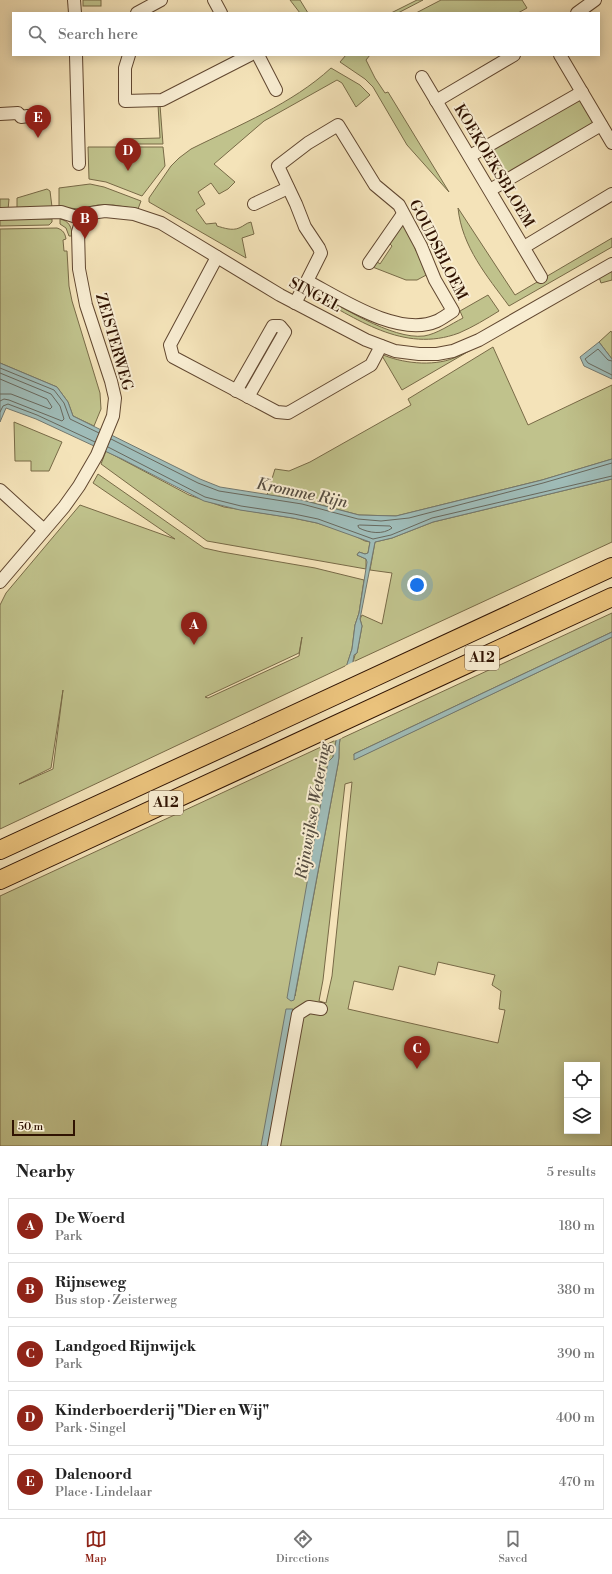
<!DOCTYPE html>
<html lang="en">
<head>
<meta charset="utf-8">
<style>
  :root { --surface:#fff; --page:#f6f6f6; --text:#222; --muted:#767676; --line:#e0e0e0; --accent:#8f2418 }
  body { margin:0; font-family:"Libre Bodoni",serif; background:var(--page); color:var(--text) }
  .controls { position:absolute; right:12px; bottom:12px; display:grid; overflow:hidden; border-radius:0px; box-shadow:0 2px 10px #0003 }
  .controls button { width:36px; height:36px; display:grid; place-items:center; padding:0; border:0; border-bottom:1px solid var(--line); background:var(--surface); color:var(--text); font:20px sans-serif }
  .scale { position:absolute; left:12px; bottom:10px; width:63px; box-sizing:border-box; padding-left:4px; border:2px solid #301302; border-top:0; font-size:11px; line-height:14px; white-space:nowrap; color:#301302; -webkit-text-stroke:3px #f8edd2; paint-order:stroke }
  .you { position:absolute; left:417px; top:585px; width:14px; height:14px; margin:-10px; border:3px solid #fff; border-radius:50%; background:#1a73e8; box-shadow:0 0 0 6px #1a73e833 }
  .badge { display:grid; place-items:center; width:26px; height:26px; border-radius:50%; background:var(--accent); color:#fff; font-size:13px; font-weight:700 }
  .pin { position:absolute; translate:-50% -33px; filter:drop-shadow(0 1px 2px #0008) }
  .pin::after { content:''; position:absolute; top:21px; width:14px; height:12px; background:inherit; clip-path:polygon(0 0,100% 0,50% 100%) }
  .list { margin:0; padding:0; list-style:none }
  h2 { display:flex; justify-content:space-between; align-items:center; height:52px; margin:0; padding:0 16px; font-size:17px }
  h2 small { font-size:13px; font-weight:400; color:var(--muted) }
  .list li { display:grid; grid-template-columns:26px 1fr auto; gap:12px; align-items:center; box-sizing:border-box; height:56px; margin:0 8px 8px; padding:0 8px; border:1px solid var(--line); border-radius:0px }
  .list b { display:block; font-size:15px; white-space:nowrap }
  .list p { margin:0; font-size:13px; white-space:nowrap; color:var(--muted) }
  .list em { font-size:13px; font-style:normal; color:var(--muted) }
  .icon { flex:none; width:22px; height:22px; fill:none; stroke:currentColor; stroke-width:2; stroke-linecap:round; stroke-linejoin:round }
  .map { position:relative; flex:none; width:612px; height:1146px; overflow:hidden }
  .search { position:absolute; background:var(--surface); box-shadow:0 2px 10px #0003; left:12px; right:12px; top:12px; height:44px; display:flex; align-items:center; gap:10px; box-sizing:border-box; padding:0 14px; border-radius:0px; color:var(--muted); font-size:15px }
  .sheet { height:372px; background:var(--surface) }
  nav { display:flex; justify-content:space-around; align-items:center; box-sizing:border-box; height:56px; border-top:1px solid var(--line); background:var(--surface); font-size:11px; color:var(--muted) }
  nav a { display:grid; justify-items:center; gap:2px }
  nav .on { color:var(--accent) }
  .map>svg:first-child { display:block }
  .green { fill:#c0c28c; stroke:#786a47; fill-rule:evenodd }
  .water { fill:#9fbcb8; stroke:#73786f }
  .pier { fill:#f4e3b9 }
  .lines { fill:none; stroke-linecap:round; stroke-linejoin:round }
  .shore { stroke:#68685d; stroke-width:1 }
  .minor-casing { stroke:#614730; stroke-width:14 }
  .highway-casing { stroke:#301302; stroke-width:20 }
  .minor { stroke:#f8edd2; stroke-width:12 }
  .highway { stroke:#eac27c; stroke-width:18 }
  .labels { text-anchor:middle; dominant-baseline:central; stroke-width:4; stroke-linejoin:round; paint-order:stroke }
  .shield { fill:#f8edd2; stroke:#6c5440; stroke-width:1 }
  .shield-label { font-size:14px; font-weight:bold; fill:#301302 }
  .street-label { font-size:15px; fill:#301302; stroke:#f8edd2 }
  .water-label { font-size:16px; font-style:italic; fill:#574e42; stroke:#f8edd2 }
</style>
</head>
<body>
<div class="map">
<svg width="612" height="1146" viewBox="0 0 612 1146">
  <rect width="100%" height="100%" fill="#f4e3b9"/>
  <filter id="stains"><feTurbulence type="fractalNoise" baseFrequency=".005" numOctaves="4"/><feColorMatrix values="0 0 0 0 .2 0 0 0 0 .09 0 0 0 0 .02 0 0 0 .5 -.17"/></filter>
  <radialGradient id="worn" r=".72"><stop offset=".6" stop-color="#630" stop-opacity="0"/><stop offset="1" stop-color="#630" stop-opacity=".3"/></radialGradient>
  <g class="green">
    <rect x="83" y="0" width="18" height="6"/>
    <polygon points="290,0 300,0 308,13 300,13"/>
    <polygon points="417,0 423,0 398,13 391,13"/>
    <polygon points="441,0 522,0 527,8 518,13 416,13"/>
    <polygon points="346,55 370,55 366,60 375,78 385,93 388,92 449,192 407,145 373,87 365,79 340,62"/>
    <path d="M331,68L360,85L370,95L356,107L342,83L337,80L264,121L214,164L235,182L228,189L219,194L211,183L198,192L205,204L196,210L206,224L216,223L217,226C224,228 232,231 239,228C244,226 246,223 251,222L254,234L242,238L246,258L149,202V198L171,166L179,158L191,149C239,125 292,104 331,68Z"/>
    <polygon points="581,97 597,122 503,177 488,153"/>
    <polygon points="158,105 160,105 163,144 123,144 123,139 160,138"/>
    <polygon points="88,147 163,147 165,166 142,196 106,182 89,179"/>
    <polygon points="90,184 104,187 141,201 138,209 113,205 98,205 79,209 59,207 59,188"/>
    <polygon points="47,189 50,191 52,207 17,210 17,198"/>
    <polygon points="0,199 9,199 8,210 0,209"/>
    <path d="M458,208L515,295L612,238V247L509,306C487,276 462,247 458,208Z"/>
    <polygon points="0,218 52,219 52,222 49,225 0,226"/>
    <path d="M60,219C69,221 72,227 72,236H69L66,228L60,224Z"/>
    <polygon points="401,222 418,246 415,248 416,251 419,250 430,273 417,280 406,280 370,266 375,260 380,264 392,246 388,242"/>
    <path d="M57,228C63,230 65,233 66,239L63,240L64,251H67L69,286L72,301L100,393L101,409L94,426L73,416L68,402L57,387L0,363V229Z"/>
    <polygon points="612,270 612,280 601,283 599,277"/>
    <path d="M311,289C338,305 392,340 424,336C437,334 451,324 463,318L460,311L488,295L499,311C486,319 473,327 459,333C403,354 356,318 309,293Z"/>
    <polygon points="611,331 612,333 612,359 599,342"/>
    <path d="M476,347L402,390L381,354C401,363 432,367 454,358C462,355 468,349 476,347Z"/>
    <polygon points="493,347 528,425 612,385 612,459 542,480 396,516 359,515 302,500 267,495 275,469 289,471 310,462 411,405 408,399"/>
    <polygon points="14,422 62,442 49,471 31,471 31,461 15,461"/>
    <polygon points="106,451 189,495 224,507 293,518 317,523 349,533 365,541 370,542 368,553 365,554 359,552 357,555 366,559 366,569 207,541 101,464"/>
    <path d="M98,474L204,548L222,552L315,568L364,580L359,613L355,625L352,649L347,665L341,668L0,829V605L6,593L80,505L175,539L93,483ZM302,637L299,656L208,698L205,697L299,653ZM63,690L53,769L19,784L51,768Z"/>
    <polygon points="612,479 612,542 353,662 355,655 357,653 362,626 360,619 362,615 382,624 392,573 370,570 375,542 392,538 433,522"/>
    <path d="M612,613V632L354,754L355,759L612,637V1146H0V896L336,740L333,757L328,762L307,889L295,996L338,764C340,756 338,748 340,739ZM352,782L332,976L326,1003L319,1001L323,980L345,784ZM438,962L495,975L492,985L501,991L499,1009L505,1010L498,1043L348,1009L354,981L393,990L399,966L435,975ZM567,1065H597V1131H567Z"/>
  </g>
  <g class="water">
    <polygon points="599,342 612,359 612,379 584,366 580,357"/>
    <path d="M0,363L57,387L68,402L73,416L200,479L220,487L302,500L359,515L396,516L542,480L612,459V479L433,522L392,538L375,542L360,619L362,626L357,653L354,655L340,739C338,748 340,756 338,764L294,1000L291,1001L287,998L328,762L333,757L349,671L347,664L352,649L355,625L359,613L367,562L366,559L357,555L359,552L365,554L368,553L370,542L317,523L293,518L240,510L204,501L122,459L36,419L6,408L0,422Z"/>
    <polygon points="612,632 612,637 354,760 354,754"/>
    <polygon points="286,1009 293,1009 268,1146 261,1146"/>
  </g>
  <polygon class="pier" points="355,661 342,738 334,741 347,671 345,666"/>
  <g class="lines">
    <g class="shore">
      <polyline points="612,361 608,360 598,349 585,359 588,363 612,375"/>
      <polyline points="0,368 54,390 64,403 70,419 99,433"/>
      <polyline points="0,373 51,394 60,406 64,419 62,421 9,400 4,399 0,401"/>
      <polyline points="0,379 47,399 52,407 50,409 11,394 0,394"/>
      <polyline points="0,412 3,406 8,404 37,415 95,442"/>
      <polyline points="111,439 198,483 219,491 302,504 358,519 381,521 409,518 543,483 612,463"/>
      <polyline points="108,447 205,497 241,506 294,514 318,519 373,539 391,535 432,518 612,476"/>
      <path d="M360,525L390,526L392,528C383,535 369,533 359,528L358,526Z"/>
    </g>
    <defs>
      <g id="minor">
        <polyline points="74,0 75,13"/>
        <polyline points="214,0 221,13"/>
        <polyline points="137,13 161,0"/>
        <polyline points="577,13 595,0"/>
        <polyline points="76,55 79,164"/>
        <polyline points="129,55 125,68 125,101 162,100 250,55"/>
        <polyline points="258,55 276,90"/>
        <polyline points="560,55 612,143"/>
        <polyline points="422,77 541,277"/>
        <polyline points="436,101 514,55"/>
        <polyline points="0,114 18,113 21,117 28,116"/>
        <polyline points="470,156 582,92"/>
        <polyline points="490,190 601,125"/>
        <polyline points="254,204 288,188"/>
        <polyline points="0,214 61,212 83,219"/>
        <polyline points="524,247 612,194"/>
        <polyline points="217,257 170,345 173,357 277,412 288,413 371,365 381,346"/>
        <polyline points="369,263 403,214"/>
        <path d="M295,303L307,281C341,299 399,338 437,321C443,318 448,314 453,311L435,280L421,246L399,205L375,185L338,125L308,143L278,166L296,204L305,227L319,248L321,253L307,281"/>
        <polyline points="236,391 273,326 280,326 285,332 248,397"/>
        <polyline points="0,490 44,530"/>
        <polyline points="0,582 64,507 79,486 97,455 113,416 115,398 111,381 86,305 79,269 78,232 81,222 91,213 105,211 134,214 161,223 280,295 366,340 395,351 419,354 437,354 453,351 479,340 612,264"/>
        <polyline points="274,1146 298,1014 309,1007 321,1009"/>
      </g>
      <g id="highway">
        <polyline points="0,850 254,733 612,567"/>
        <polyline points="0,880 612,597"/>
      </g>
    </defs>
    <use href="#minor" class="minor-casing"/>
    <use href="#highway" class="highway-casing"/>
    <use href="#minor" class="minor"/>
    <use href="#highway" class="highway"/>
  </g>
  <g class="labels">
    <g class="shield">
      <rect x="465" y="646" width="34" height="24" rx="3"/>
      <rect x="149" y="791" width="34" height="24" rx="3"/>
    </g>
    <g class="shield-label">
      <text x="482" y="658">A12</text>
      <text x="166" y="803">A12</text>
    </g>
    <g class="street-label">
      <text transform="translate(494 166) rotate(59)">KOEKOEKSBLOEM</text>
      <text transform="translate(438 250) rotate(63)">GOUDSBLOEM</text>
      <text transform="translate(315 295) rotate(28)">SINGEL</text>
      <text transform="translate(114 342) rotate(74)">ZEISTERWEG</text>
    </g>
    <g class="water-label">
      <text transform="translate(302 493) rotate(12)">Kromme Rijn</text>
      <text transform="translate(313 811) rotate(-80)">Rijnwijkse Wetering</text>
    </g>
  </g>
  <rect width="100%" height="100%" filter="url(#stains)"/>
  <rect width="100%" height="100%" fill="url(#worn)"/>
</svg>
<div class="controls">
<button><svg class="icon" aria-label="locate" viewBox="0 0 24 24"><circle cx="12" cy="12" r="6"/><path d="M12 2v4M12 18v4M2 12h4M18 12h4"/></svg></button>
<button><svg class="icon" aria-label="layers" viewBox="0 0 24 24"><path d="M12 4l9 5-9 5-9-5zM3 14l9 5 9-5"/></svg></button>
</div>
<div class="scale">50 m</div>
<div class="you"></div>
<div class="pin badge" style="left:194px;top:645px">A</div>
<div class="pin badge" style="left:85px;top:239px">B</div>
<div class="pin badge" style="left:417px;top:1069px">C</div>
<div class="pin badge" style="left:128px;top:171px">D</div>
<div class="pin badge" style="left:38px;top:138px">E</div>
<div class="search"><svg class="icon" aria-label="search" viewBox="0 0 24 24"><circle cx="10" cy="10" r="6"/><path d="M15 15l6 6"/></svg>Search here</div>
</div>
<section class="sheet">
<h2>Nearby<small>5 results</small></h2>
<ul class="list">
<li><span class="badge">A</span><div><b>De Woerd</b><p>Park</p></div><em>180 m</em></li>
<li><span class="badge">B</span><div><b>Rijnseweg</b><p>Bus stop · Zeisterweg</p></div><em>380 m</em></li>
<li><span class="badge">C</span><div><b>Landgoed Rijnwijck</b><p>Park</p></div><em>390 m</em></li>
<li><span class="badge">D</span><div><b>Kinderboerderij &quot;Dier en Wij&quot;</b><p>Park · Singel</p></div><em>400 m</em></li>
<li><span class="badge">E</span><div><b>Dalenoord</b><p>Place · Lindelaar</p></div><em>470 m</em></li>
</ul>
</section>
<nav>
<a class="on"><svg class="icon" aria-label="map" viewBox="0 0 24 24"><path d="M3 6l6-2 6 2 6-2v14l-6 2-6-2-6 2zM9 4v14M15 6v14"/></svg>Map</a>
<a><svg class="icon" aria-label="directions" viewBox="0 0 24 24"><path d="M12 3l9 9-9 9-9-9zM9 14v-3h6M13 9l2 2-2 2"/></svg>Directions</a>
<a><svg class="icon" aria-label="saved" viewBox="0 0 24 24"><path d="M7 4h10v16l-5-4-5 4z"/></svg>Saved</a>
</nav>
</body>
</html>
